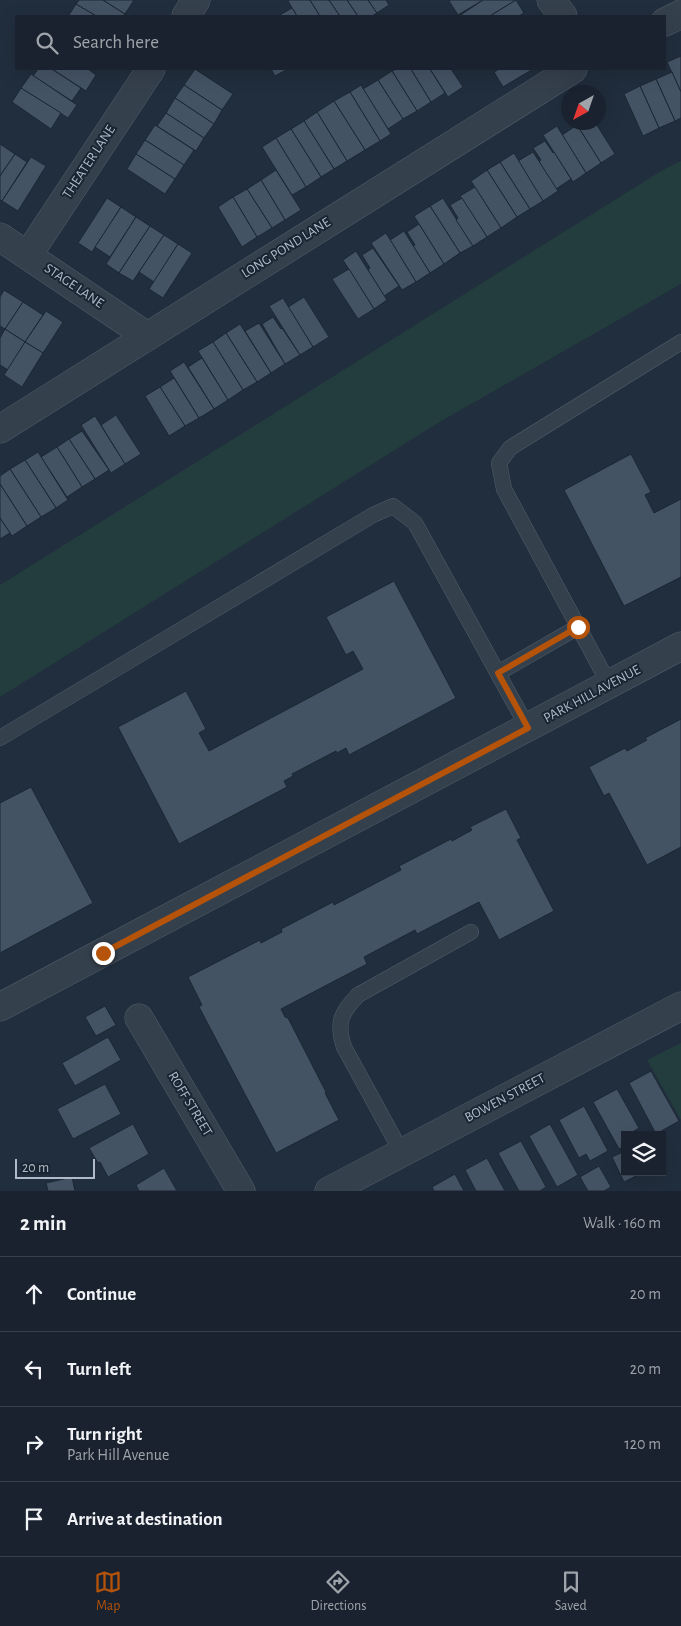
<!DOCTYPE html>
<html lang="en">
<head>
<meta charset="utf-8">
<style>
  :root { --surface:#19222e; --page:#262f3a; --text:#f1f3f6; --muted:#9fa4aa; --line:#373f4a; --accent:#b45309 }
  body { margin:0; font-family:"Alegreya Sans",sans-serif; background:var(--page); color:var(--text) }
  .controls { position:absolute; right:15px; bottom:15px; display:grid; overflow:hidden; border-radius:0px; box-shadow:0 5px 20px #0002 }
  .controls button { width:45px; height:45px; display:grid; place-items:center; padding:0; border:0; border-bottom:1px solid var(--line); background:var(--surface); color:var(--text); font:25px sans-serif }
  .compass { position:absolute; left:561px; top:85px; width:45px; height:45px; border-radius:50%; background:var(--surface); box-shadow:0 5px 20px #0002; rotate:220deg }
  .scale { position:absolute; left:15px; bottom:12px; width:80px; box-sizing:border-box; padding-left:5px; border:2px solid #b0bac9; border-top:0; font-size:14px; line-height:18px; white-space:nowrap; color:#b0bac9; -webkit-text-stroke:4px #1a2532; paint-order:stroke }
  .stop { position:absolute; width:15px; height:15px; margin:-11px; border:4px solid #b45309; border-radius:50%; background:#fff }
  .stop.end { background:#b45309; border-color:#fff; box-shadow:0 1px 5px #0008 }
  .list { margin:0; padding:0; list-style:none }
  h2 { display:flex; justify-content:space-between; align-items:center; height:65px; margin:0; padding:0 20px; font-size:21px }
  h2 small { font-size:16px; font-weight:400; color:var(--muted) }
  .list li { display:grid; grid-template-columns:32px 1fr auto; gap:15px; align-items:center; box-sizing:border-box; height:75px; padding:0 20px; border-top:1px solid var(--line) }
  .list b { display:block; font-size:19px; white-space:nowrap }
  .list p { margin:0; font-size:16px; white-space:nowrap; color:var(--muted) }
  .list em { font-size:16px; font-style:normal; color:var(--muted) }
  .icon { flex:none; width:28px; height:28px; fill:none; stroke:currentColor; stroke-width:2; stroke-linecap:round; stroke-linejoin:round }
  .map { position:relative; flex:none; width:681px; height:1191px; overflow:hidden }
  .search { position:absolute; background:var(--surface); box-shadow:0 5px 20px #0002; left:15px; right:15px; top:15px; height:55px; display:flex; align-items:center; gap:12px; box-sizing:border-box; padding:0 18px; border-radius:0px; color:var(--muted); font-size:19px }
  .sheet { height:365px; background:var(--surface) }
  nav { display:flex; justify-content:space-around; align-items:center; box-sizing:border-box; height:70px; border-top:1px solid var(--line); background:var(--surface); font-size:14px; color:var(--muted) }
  nav a { display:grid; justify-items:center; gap:2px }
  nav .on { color:var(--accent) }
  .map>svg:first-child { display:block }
  .green { fill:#233c3e }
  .building { fill:#445364; stroke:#1c2734 }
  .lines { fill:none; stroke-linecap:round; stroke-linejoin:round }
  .service-casing { stroke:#535d6b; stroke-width:16 }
  .minor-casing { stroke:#535d6b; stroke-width:29 }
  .service { stroke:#35404d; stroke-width:15 }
  .minor { stroke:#35404d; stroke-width:28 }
  .route { stroke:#b45309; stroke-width:6 }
  .labels { text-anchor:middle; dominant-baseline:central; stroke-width:4; stroke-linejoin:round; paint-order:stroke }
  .street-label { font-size:14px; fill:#b0bac9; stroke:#1a2532 }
</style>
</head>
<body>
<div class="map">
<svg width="681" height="1191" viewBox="0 0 681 1191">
  <rect width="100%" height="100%" fill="#212e3d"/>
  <g class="green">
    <polygon points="681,161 681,284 438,423 0,697 0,585 661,171"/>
    <polygon points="681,1043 681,1120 647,1060"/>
  </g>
  <g class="building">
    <polygon points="79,0 103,0 125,14 123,16 96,16 76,4"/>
    <polygon points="103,0 134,0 125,14"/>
    <polygon points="289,0 310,0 320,16 297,16 288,1"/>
    <polygon points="310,0 329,0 340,16 320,16"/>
    <polygon points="329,0 347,0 358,16 340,16"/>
    <polygon points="347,0 368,0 377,13 372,16 358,16"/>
    <polygon points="368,0 386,0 389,5 377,13"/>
    <polygon points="451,0 483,0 458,15 449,1"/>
    <polygon points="483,0 516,0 490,16 459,16"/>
    <polygon points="516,0 524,13 519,16 490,16"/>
    <polygon points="76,4 96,16 71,16 69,15"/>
    <polygon points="292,8 297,16 278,16"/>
    <polygon points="681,56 681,92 667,62"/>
    <polygon points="38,69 52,69 81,88 72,101 33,76"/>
    <polygon points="52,69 88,69 96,75 86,91"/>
    <polygon points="195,69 233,94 222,110 184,85"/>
    <polygon points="271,69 288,69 275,76"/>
    <polygon points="396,69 411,69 431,102 417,111 392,71"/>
    <polygon points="411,69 430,69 445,93 431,102"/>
    <polygon points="430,69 451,69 463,87 448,97"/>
    <polygon points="499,69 533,69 503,87 494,72"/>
    <polygon points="392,71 417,111 403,119 378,80"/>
    <polygon points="672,72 681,92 681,118 675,121 656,79"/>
    <polygon points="31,74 77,105 68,118 21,88"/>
    <polygon points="656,79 675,121 659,128 640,86"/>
    <polygon points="378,80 403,119 388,129 363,89"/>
    <polygon points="184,85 222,110 214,124 175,98"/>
    <polygon points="361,85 391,134 380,141 350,92"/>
    <polygon points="640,86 659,128 643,136 624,94"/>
    <polygon points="21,88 61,113 51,129 12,102"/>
    <polygon points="350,92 380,141 365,150 334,101"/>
    <polygon points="175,98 214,124 204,138 166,113"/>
    <polygon points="334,101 365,150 347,161 317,112"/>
    <polygon points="317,112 347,161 334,169 304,121"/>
    <polygon points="166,113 204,138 196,151 157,126"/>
    <polygon points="304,121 334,169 321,177 291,129"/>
    <polygon points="582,122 595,122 615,154 601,163 577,125"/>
    <polygon points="155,125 194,150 184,165 145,140"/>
    <polygon points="577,125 601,163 586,173 562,135"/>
    <polygon points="557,126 586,173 573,182 543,135"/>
    <polygon points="291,129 321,177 306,187 276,138"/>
    <polygon points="276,138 306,187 292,195 262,147"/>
    <polygon points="145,140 184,165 175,179 136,154"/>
    <polygon points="545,141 553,153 554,152 571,179 556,189 539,162 541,160 533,148"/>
    <polygon points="0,144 15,154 0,176"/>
    <polygon points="533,152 558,191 543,201 518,161"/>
    <polygon points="514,153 543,201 530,209 500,162"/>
    <polygon points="15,154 27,162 2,201 0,200 0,176"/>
    <polygon points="136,154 175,179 165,194 127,169"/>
    <polygon points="31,157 46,166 18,211 2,201"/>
    <polygon points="500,162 530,209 517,217 487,170"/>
    <polygon points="276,170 301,210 285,220 261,180"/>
    <polygon points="487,170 517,217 501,228 471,181"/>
    <polygon points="261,180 285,220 272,228 247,189"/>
    <polygon points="475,187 501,228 487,237 460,196"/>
    <polygon points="247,189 272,228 257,237 233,197"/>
    <polygon points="233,197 257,237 242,247 218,207"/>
    <polygon points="107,198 121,207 92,252 78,243"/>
    <polygon points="443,198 473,246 460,253 430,206"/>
    <polygon points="462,198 487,237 473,246 456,220 458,218 450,205"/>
    <polygon points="430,206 460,253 444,264 414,216"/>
    <polygon points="121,207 136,217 110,257 95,247"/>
    <polygon points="136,217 150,226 119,273 106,264"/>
    <polygon points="419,224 444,264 430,273 413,246 415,245 407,232"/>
    <polygon points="150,226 164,235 133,281 119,273"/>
    <polygon points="404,231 430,273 416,282 390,240"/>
    <polygon points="386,233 416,282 402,290 371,243"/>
    <polygon points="164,235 178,244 154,282 139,272"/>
    <polygon points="178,244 192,253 163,298 149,289"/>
    <polygon points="373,248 399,286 384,296 368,270 370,268 362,255"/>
    <polygon points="356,251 387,300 374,309 343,260"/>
    <polygon points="349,269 374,309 358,319 332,279"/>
    <polygon points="4,290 23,302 5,329 0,326 0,297"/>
    <polygon points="304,297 329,337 313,347 288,307"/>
    <polygon points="283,298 313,347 300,355 269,306"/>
    <polygon points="23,302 43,315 25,342 5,329"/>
    <polygon points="46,311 63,322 43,353 25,342"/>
    <polygon points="273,317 281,329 282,328 300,355 285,364 262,324"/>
    <polygon points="259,323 285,364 271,373 245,331"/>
    <polygon points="240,324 271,373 257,382 226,333"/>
    <polygon points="5,329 25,342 8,370 0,365 0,338"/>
    <polygon points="226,333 257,382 243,390 213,342"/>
    <polygon points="25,342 43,353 22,387 4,375"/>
    <polygon points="213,342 243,390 228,400 198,351"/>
    <polygon points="202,358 228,400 214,409 188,367"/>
    <polygon points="184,362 214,409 199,418 170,371"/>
    <polygon points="174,378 199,418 185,426 160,387"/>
    <polygon points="160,387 185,426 169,436 145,396"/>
    <polygon points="116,415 141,454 125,464 101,425"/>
    <polygon points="95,416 125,464 111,473 81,425"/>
    <polygon points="82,431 109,470 95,479 69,439"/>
    <polygon points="69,439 95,479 82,487 57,447"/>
    <polygon points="57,447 82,487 67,497 41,457"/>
    <polygon points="38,452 68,500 56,508 25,460"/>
    <polygon points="631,454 651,492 645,495 654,513 681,499 681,577 624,606 564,490"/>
    <polygon points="25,460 56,508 41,517 10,469"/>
    <polygon points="10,469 41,517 27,526 0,484 0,476"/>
    <polygon points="0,484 27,526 12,536 0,518"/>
    <polygon points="0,518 10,533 0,539"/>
    <polygon points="394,581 456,698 349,755 346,748 337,753 336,751 292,774 293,776 284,781 287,787 179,844 118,727 186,691 206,729 199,733 209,751 363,669 353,651 346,655 326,617"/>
    <polygon points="681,719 681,847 647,865 609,793 604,796 589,767 625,748 627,751 647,740 645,738"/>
    <polygon points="31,787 93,903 0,953 0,803"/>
    <polygon points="506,809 521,838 517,840 554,911 499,940 479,902 417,934 415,930 364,957 367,964 281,1009 285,1017 288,1018 326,1092 325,1093 339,1120 276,1153 199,1007 202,1005 188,977 260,940 261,943 282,932 281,929 333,902 334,905 401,870 399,866 451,839 452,841 472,830 470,827"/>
    <polygon points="105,1006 116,1025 96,1036 85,1017"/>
    <polygon points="108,1037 121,1060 75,1086 62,1063"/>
    <polygon points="651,1071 679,1121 656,1134 629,1083"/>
    <polygon points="105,1084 121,1114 73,1139 57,1109"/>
    <polygon points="617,1089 639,1128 634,1131 635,1135 625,1135 625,1146 619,1149 593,1102"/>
    <polygon points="584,1106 608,1151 590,1161 586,1154 579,1158 559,1120"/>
    <polygon points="133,1124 149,1154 108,1177 100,1162 98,1163 89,1148"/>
    <polygon points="550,1124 578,1175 557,1187 529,1136"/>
    <polygon points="521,1141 546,1187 540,1191 519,1191 498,1153"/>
    <polygon points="625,1151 625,1172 637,1172 638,1175 624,1182 612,1157"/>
    <polygon points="487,1158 505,1191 476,1191 465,1170"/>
    <polygon points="599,1166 611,1187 604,1191 588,1191 580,1177"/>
    <polygon points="164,1168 177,1191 139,1191 136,1185"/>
    <polygon points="455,1174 464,1191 434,1191 432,1187"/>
    <polygon points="72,1177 75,1191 48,1191 46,1183"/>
  </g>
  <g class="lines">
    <defs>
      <g id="service">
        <polyline points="498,673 578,627"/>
        <polyline points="609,684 504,489 499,463 510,448 681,342"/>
        <polyline points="0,738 373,515 393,506 415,523 528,728"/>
        <path d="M402,1153L344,1047C336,1022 341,1013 358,995L471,932"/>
      </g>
      <g id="minor">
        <polyline points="551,0 563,16"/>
        <polyline points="186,16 196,0"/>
        <polyline points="665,22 681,14"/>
        <polyline points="0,237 147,336"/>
        <polyline points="28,255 151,69"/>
        <polyline points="0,429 573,69"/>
        <polyline points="0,1007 681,646"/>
        <polyline points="139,1018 241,1191"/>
        <polyline points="329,1191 681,1006"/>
      </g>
    </defs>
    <use href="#service" class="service-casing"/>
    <use href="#minor" class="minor-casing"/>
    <use href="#service" class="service"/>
    <use href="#minor" class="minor"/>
  </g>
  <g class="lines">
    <polyline class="route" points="103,953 528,728 498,673 578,627"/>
  </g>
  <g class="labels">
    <g class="street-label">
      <text transform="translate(89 162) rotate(-57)">THEATER LANE</text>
      <text transform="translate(286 248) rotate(-32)">LONG POND LANE</text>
      <text transform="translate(74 286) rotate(34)">STAGE LANE</text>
      <text transform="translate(592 694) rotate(-28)">PARK HILL AVENUE</text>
      <text transform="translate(505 1098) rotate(-28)">BOWEN STREET</text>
      <text transform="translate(190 1104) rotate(59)">ROFF STREET</text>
    </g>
  </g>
</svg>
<div class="controls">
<button><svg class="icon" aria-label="layers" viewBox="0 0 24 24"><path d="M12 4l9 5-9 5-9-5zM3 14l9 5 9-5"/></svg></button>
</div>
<svg class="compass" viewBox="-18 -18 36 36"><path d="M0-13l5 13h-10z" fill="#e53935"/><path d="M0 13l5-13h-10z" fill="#9fa4aa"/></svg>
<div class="scale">20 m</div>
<div class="stop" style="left:578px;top:627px"></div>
<div class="stop end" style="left:103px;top:953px"></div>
<div class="search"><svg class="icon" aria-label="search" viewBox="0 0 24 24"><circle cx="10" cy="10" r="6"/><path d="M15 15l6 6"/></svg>Search here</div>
</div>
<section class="sheet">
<h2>2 min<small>Walk · 160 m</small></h2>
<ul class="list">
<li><svg class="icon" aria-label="ahead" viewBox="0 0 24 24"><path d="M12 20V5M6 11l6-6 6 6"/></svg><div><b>Continue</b></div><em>20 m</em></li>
<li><svg class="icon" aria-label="left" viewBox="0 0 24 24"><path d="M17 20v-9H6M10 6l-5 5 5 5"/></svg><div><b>Turn left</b></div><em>20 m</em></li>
<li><svg class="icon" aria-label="right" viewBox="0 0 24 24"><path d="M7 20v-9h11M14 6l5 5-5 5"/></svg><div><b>Turn right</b><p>Park Hill Avenue</p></div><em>120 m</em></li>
<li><svg class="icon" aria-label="arrive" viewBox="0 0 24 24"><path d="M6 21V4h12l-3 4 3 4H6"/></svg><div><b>Arrive at destination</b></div></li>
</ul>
</section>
<nav>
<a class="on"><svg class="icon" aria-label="map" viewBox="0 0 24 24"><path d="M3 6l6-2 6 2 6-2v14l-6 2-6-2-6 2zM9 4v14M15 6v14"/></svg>Map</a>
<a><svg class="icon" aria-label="directions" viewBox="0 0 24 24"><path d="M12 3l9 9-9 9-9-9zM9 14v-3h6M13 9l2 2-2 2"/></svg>Directions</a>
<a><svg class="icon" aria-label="saved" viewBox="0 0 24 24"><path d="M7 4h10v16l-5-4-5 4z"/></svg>Saved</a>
</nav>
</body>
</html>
